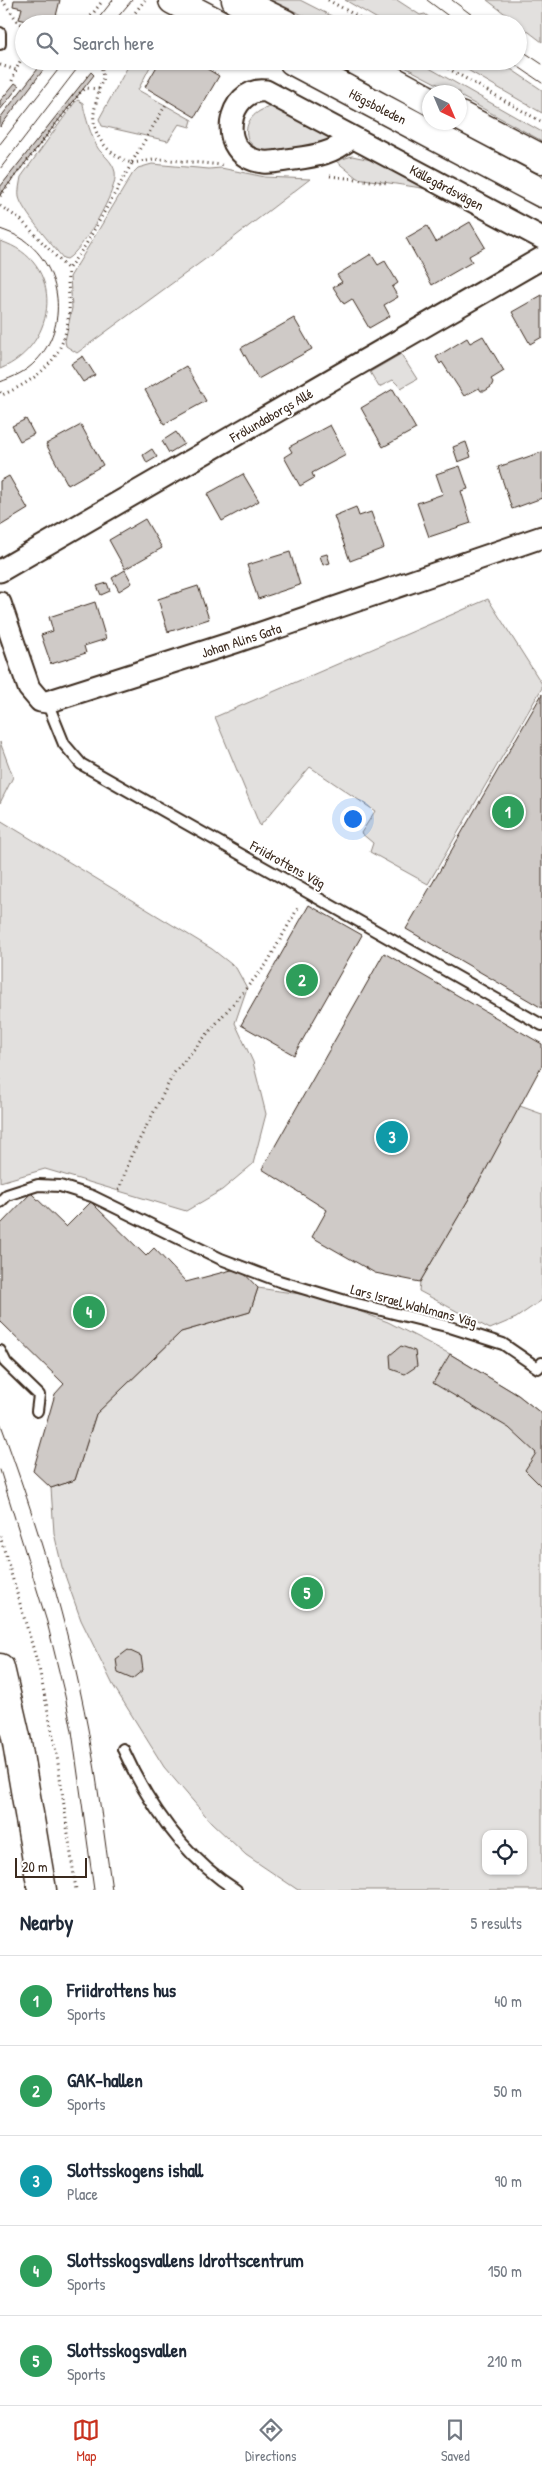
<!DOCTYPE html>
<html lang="en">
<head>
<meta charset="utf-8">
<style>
  :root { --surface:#fff; --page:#f2f2f3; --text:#1f2937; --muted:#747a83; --line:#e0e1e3; --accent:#c8321e }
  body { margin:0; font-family:"Patrick Hand",sans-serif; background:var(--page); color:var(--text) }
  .controls { position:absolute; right:15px; bottom:15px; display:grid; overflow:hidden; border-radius:10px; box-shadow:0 1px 4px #0004 }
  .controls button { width:45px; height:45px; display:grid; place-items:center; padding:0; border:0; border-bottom:1px solid var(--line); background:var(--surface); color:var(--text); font:25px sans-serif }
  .compass { position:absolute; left:422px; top:85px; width:45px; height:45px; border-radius:50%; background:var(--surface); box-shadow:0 1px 4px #0004; rotate:136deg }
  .scale { position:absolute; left:15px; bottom:12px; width:72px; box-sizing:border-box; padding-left:5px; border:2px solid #3b2a1e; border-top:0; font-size:14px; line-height:18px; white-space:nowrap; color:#3b2a1e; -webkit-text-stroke:4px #fff; paint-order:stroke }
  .you { position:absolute; left:352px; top:818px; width:18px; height:18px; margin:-12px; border:4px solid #fff; border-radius:50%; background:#1a73e8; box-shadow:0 0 0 8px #1a73e833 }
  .badge { display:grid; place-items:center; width:32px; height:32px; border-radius:50%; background:var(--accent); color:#fff; font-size:16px; font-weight:700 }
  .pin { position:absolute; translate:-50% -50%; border:2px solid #fff; box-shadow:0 1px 5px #0006 }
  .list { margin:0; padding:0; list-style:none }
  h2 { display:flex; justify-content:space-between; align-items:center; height:65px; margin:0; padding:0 20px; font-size:21px }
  h2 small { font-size:16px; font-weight:400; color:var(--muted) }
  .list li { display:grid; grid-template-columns:32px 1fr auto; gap:15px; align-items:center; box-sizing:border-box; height:90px; padding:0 20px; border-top:1px solid var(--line) }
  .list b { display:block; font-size:19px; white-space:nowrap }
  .list p { margin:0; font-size:16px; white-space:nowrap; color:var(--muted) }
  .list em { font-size:16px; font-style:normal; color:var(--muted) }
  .icon { flex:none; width:28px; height:28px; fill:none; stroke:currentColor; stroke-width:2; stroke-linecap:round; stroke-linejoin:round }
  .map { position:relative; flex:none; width:542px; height:1890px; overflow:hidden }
  .search { position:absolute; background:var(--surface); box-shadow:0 1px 4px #0004; left:15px; right:15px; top:15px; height:55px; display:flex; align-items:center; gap:12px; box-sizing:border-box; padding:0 18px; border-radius:28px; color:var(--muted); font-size:19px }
  .sheet { height:515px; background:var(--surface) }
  nav { display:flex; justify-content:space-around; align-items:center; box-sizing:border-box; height:70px; border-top:1px solid var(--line); background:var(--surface); font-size:14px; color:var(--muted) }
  nav a { display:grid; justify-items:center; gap:2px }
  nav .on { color:var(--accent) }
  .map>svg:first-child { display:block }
  .green { fill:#e2e0de; stroke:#8e857e; fill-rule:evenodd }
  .building { fill:#cfcac7; stroke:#3b2a1e }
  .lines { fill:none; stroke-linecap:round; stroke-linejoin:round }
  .lane-casing { stroke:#3b2a1e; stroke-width:14 }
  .street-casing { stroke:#3b2a1e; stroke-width:25 }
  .secondary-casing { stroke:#3b2a1e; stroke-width:31 }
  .primary-casing { stroke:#3b2a1e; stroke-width:31 }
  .path { stroke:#3b2a1e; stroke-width:3; stroke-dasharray:1 4; stroke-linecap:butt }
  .lane { stroke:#fff; stroke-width:10 }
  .street { stroke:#fff; stroke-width:21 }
  .secondary { stroke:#fff; stroke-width:28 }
  .primary { stroke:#fff; stroke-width:28 }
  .tram { stroke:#3b2a1e; stroke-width:1 }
  .labels { text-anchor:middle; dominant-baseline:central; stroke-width:4; stroke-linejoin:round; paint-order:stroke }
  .street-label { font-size:14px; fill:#3b2a1e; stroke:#fff }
</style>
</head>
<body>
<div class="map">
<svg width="542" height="1890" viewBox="0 0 542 1890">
  <rect width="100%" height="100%" fill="#fff"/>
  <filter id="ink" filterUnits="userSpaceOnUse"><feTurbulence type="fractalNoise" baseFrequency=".02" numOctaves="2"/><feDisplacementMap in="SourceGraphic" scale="10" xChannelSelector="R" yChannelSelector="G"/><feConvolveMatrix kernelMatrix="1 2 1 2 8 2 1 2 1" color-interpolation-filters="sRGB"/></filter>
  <g filter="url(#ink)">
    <g class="green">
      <polygon points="271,0 300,0 347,24 321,24"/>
      <polygon points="345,0 397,0 420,15 425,14 437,24 386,24"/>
      <polygon points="487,0 542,0 542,42"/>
      <polygon points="131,61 153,61 138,90 192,120 190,127 179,124 168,141 102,126 99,119"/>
      <polygon points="393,61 417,61 542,132 542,141 460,96 460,92 453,92"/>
      <polygon points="452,61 499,61 542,90 542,113"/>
      <path d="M78,100L83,103C84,113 93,143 100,151C106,157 113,163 115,172C119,189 82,251 67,259L63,258C53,246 22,211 19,197C18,191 20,183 21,177L75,102Z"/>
      <path d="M277,106L338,137C322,144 304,154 287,158C282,159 277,156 272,155C234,147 241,109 277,106Z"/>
      <polygon points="352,156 381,162 428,189 357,178 336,161"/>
      <polygon points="152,164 209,169 221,168 265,177 310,179 219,249 77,353 66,346 65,341 72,308 70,277 133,173 138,168"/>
      <path d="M0,241C66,261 59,345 0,369Z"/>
      <polygon points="401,354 417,379 401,388 393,380 379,387 370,372"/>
      <polygon points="488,599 542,684 542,688 428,884 370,852 373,843 361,833 375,811 310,767 260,826 215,717"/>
      <polygon points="0,742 13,777 0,803"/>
      <polygon points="0,820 212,949 236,968 247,988 235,1023 253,1062 266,1114 253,1164 222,1190 186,1211 45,1169 0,1182"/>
      <polygon points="517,1105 542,1114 542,1300 516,1318 490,1329 419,1291 420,1282 484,1173"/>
      <path d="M258,1288L321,1297L388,1322L450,1354L518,1395L542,1414V1890H298L246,1855L211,1822L164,1767L113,1685L81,1620L62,1567L54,1533L51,1488L75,1480L96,1414L181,1332L250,1312ZM486,1834H523V1871H486Z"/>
    </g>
    <g class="building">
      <polygon points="14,0 60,0 54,24 38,24 19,19 22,8 13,6"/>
      <polygon points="44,61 50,61 0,127 0,118"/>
      <polygon points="160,61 194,61 219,76 195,117 145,87"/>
      <polygon points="91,72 94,75 0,195 0,187"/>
      <polygon points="15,83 19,86 0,110 0,101"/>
      <polygon points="470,222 485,247 469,256 472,262 432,285 406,238 427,226 436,242"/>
      <polygon points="371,254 378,265 385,261 398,283 392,287 398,297 384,305 390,316 369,328 352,299 344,304 333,287 342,282 337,275"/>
      <polygon points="542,295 542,337 530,344 512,312"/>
      <polygon points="294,318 312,349 258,379 241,348"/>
      <polygon points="483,336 504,371 491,379 493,382 491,387 485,391 481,391 479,388 464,396 442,362 440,364 436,357 467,338 470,343"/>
      <polygon points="83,356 95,375 83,382 71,364"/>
      <polygon points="186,366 206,401 164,424 145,390"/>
      <polygon points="393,389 416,429 383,447 361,408"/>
      <polygon points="26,419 34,434 20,441 12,426"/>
      <polygon points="81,425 103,465 68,485 46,444"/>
      <polygon points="330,425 346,455 312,473 314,478 300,486 284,457 292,452 289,447"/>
      <polygon points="176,432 184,444 169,453 162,441"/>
      <polygon points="466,442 471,457 458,462 453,447"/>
      <polygon points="152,449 157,457 147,463 143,455"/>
      <polygon points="542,452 542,498 512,509 498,467"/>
      <polygon points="460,466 468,489 461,491 471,523 429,537 417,503 443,494 436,474"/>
      <polygon points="243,474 259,501 222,521 207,494"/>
      <polygon points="9,476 28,509 0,526 0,481"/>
      <polygon points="356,507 359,516 371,512 384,548 350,561 334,516"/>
      <polygon points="145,519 162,548 125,569 109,540"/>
      <polygon points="290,552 300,585 258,599 247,565"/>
      <polygon points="327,554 330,563 323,565 320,556"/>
      <polygon points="125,570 132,583 119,591 112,578"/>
      <polygon points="107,583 110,591 101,595 97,586"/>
      <polygon points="198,586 209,619 168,632 158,599"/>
      <polygon points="95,602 106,639 84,646 86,653 51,664 41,635 53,631 49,617"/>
      <polygon points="542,694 542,1008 406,929"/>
      <polygon points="309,905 362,935 294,1055 241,1025"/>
      <polygon points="384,953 542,1044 542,1065 484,1173 420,1282 375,1273 312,1237 327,1210 262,1169"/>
      <polygon points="31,1193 66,1227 91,1202 146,1256 154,1248 186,1282 239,1268 258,1288 250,1312 181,1332 96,1414 75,1480 51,1488 33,1471 55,1394 64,1384 0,1321 0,1225"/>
      <polygon points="401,1346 415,1351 417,1366 405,1374 391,1369 390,1355"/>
      <polygon points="450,1354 518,1395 542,1414 542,1487 525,1470 536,1453 509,1428 433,1383"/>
      <polygon points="128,1650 141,1656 143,1670 132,1679 118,1673 116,1659"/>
    </g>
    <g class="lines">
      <defs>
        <g id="lane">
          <polyline points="0,33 0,44"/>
          <polyline points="47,702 64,744 81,764 542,1025"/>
          <polyline points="0,1202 7,1195 38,1185 60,1186 92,1196 221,1259 279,1281 349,1302 450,1327 503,1344 538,1368 542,1363"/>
          <polyline points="0,1351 6,1363 39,1395 37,1411"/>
          <path d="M123,1749C148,1804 184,1857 236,1890"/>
        </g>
        <g id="street">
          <path d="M351,138C334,153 316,156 294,159C284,160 273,163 263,162C213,156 228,86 266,91L542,238"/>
          <polyline points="0,571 542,258"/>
          <polyline points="0,603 29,688 40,701 47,702 235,642 542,537"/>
        </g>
        <g id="secondary">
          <polyline points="173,0 219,24"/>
          <polyline points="236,0 285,24"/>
          <polyline points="293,61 542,193"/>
          <polyline points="357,61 430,101"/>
          <polyline points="460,116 542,159"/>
        </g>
        <polyline id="primary" points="0,1668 16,1737 42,1890"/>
      </defs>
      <use href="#lane" class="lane-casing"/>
      <use href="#street" class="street-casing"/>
      <use href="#secondary" class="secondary-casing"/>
      <use href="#primary" class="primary-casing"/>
      <g class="path">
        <polyline points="2,0 19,23 24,25"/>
        <polyline points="328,0 371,24"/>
        <polyline points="85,24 103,0"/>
        <polyline points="126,24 145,0"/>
        <polyline points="435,61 542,122"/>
        <polyline points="0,65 16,70 24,53"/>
        <polyline points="93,65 96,61"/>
        <polyline points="12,81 16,70"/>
        <polyline points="99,89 103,78 101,61"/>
        <polyline points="132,162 168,101"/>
        <polyline points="132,163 160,159 222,165"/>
        <polyline points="330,176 388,183"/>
        <path d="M0,196L80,93L86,88L99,89C98,97 95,105 94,113C91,137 111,157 132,163L85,246L68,269L20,219L0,206"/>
        <path d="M0,392L2,395C41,378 66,357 69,311C70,297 67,283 68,269"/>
        <polyline points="119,1190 131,1156 174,1073 266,965 299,906"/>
        <polyline points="0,1536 39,1668 57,1756 76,1890"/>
      </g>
      <use href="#lane" class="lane"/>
      <use href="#street" class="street"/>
      <use href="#secondary" class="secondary"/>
      <use href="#primary" class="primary"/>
      <g class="tram">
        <polyline points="427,0 459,24"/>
        <polyline points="452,0 484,24"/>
        <polyline points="94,24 113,0"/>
        <polyline points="112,24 132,0"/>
        <polyline points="518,48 542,64"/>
        <polyline points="510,61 542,83"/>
        <polyline points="0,144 65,61"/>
        <polyline points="0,169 83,61"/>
        <path d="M0,229C8,232 17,235 24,240C63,268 69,327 36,361C26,372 13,377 0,382"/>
        <path d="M0,1422C37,1522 68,1624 88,1729C98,1782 104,1836 112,1890"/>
        <polyline points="0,1470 47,1622 65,1696 72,1731 94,1890"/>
      </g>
    </g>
  </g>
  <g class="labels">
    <g class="street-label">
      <text transform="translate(378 106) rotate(27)">Högsboleden</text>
      <text transform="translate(447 187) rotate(28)">Källegårdsvägen</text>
      <text transform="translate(271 415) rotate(-30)">Frölundaborgs Allé</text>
      <text transform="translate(241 640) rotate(-18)">Johan Alins Gata</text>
      <text transform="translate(288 864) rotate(29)">Friidrottens Väg</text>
      <text transform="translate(414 1305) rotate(15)">Lars Israel Wahlmans Väg</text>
    </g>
  </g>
</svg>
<div class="controls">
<button><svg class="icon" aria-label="locate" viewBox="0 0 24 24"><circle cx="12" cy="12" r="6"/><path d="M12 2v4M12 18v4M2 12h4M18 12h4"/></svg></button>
</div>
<svg class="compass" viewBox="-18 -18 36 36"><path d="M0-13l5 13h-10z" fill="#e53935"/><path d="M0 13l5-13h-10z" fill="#747a83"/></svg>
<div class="scale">20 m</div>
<div class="you"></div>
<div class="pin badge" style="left:508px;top:812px;background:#2e9e5b">1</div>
<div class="pin badge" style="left:302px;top:980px;background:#2e9e5b">2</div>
<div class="pin badge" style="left:392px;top:1137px;background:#0f9aa8">3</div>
<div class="pin badge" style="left:89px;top:1312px;background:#2e9e5b">4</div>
<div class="pin badge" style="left:307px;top:1593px;background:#2e9e5b">5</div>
<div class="search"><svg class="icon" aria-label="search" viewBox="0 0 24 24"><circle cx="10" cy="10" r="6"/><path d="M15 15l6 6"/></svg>Search here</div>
</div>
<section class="sheet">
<h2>Nearby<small>5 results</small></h2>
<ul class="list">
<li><span class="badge" style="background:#2e9e5b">1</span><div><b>Friidrottens hus</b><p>Sports</p></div><em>40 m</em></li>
<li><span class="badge" style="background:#2e9e5b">2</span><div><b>GAK-hallen</b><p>Sports</p></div><em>50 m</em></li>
<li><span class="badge" style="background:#0f9aa8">3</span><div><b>Slottsskogens ishall</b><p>Place</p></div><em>90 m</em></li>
<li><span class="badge" style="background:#2e9e5b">4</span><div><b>Slottsskogsvallens Idrottscentrum</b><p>Sports</p></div><em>150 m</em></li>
<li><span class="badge" style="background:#2e9e5b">5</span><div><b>Slottsskogsvallen</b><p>Sports</p></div><em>210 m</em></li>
</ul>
</section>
<nav>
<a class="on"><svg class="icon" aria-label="map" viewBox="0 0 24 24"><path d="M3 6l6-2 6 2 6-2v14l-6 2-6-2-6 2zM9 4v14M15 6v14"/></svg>Map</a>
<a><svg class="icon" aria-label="directions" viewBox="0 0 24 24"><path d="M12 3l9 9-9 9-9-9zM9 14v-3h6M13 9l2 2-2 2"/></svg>Directions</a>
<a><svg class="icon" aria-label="saved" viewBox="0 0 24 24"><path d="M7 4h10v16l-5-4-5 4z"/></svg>Saved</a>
</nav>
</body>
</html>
